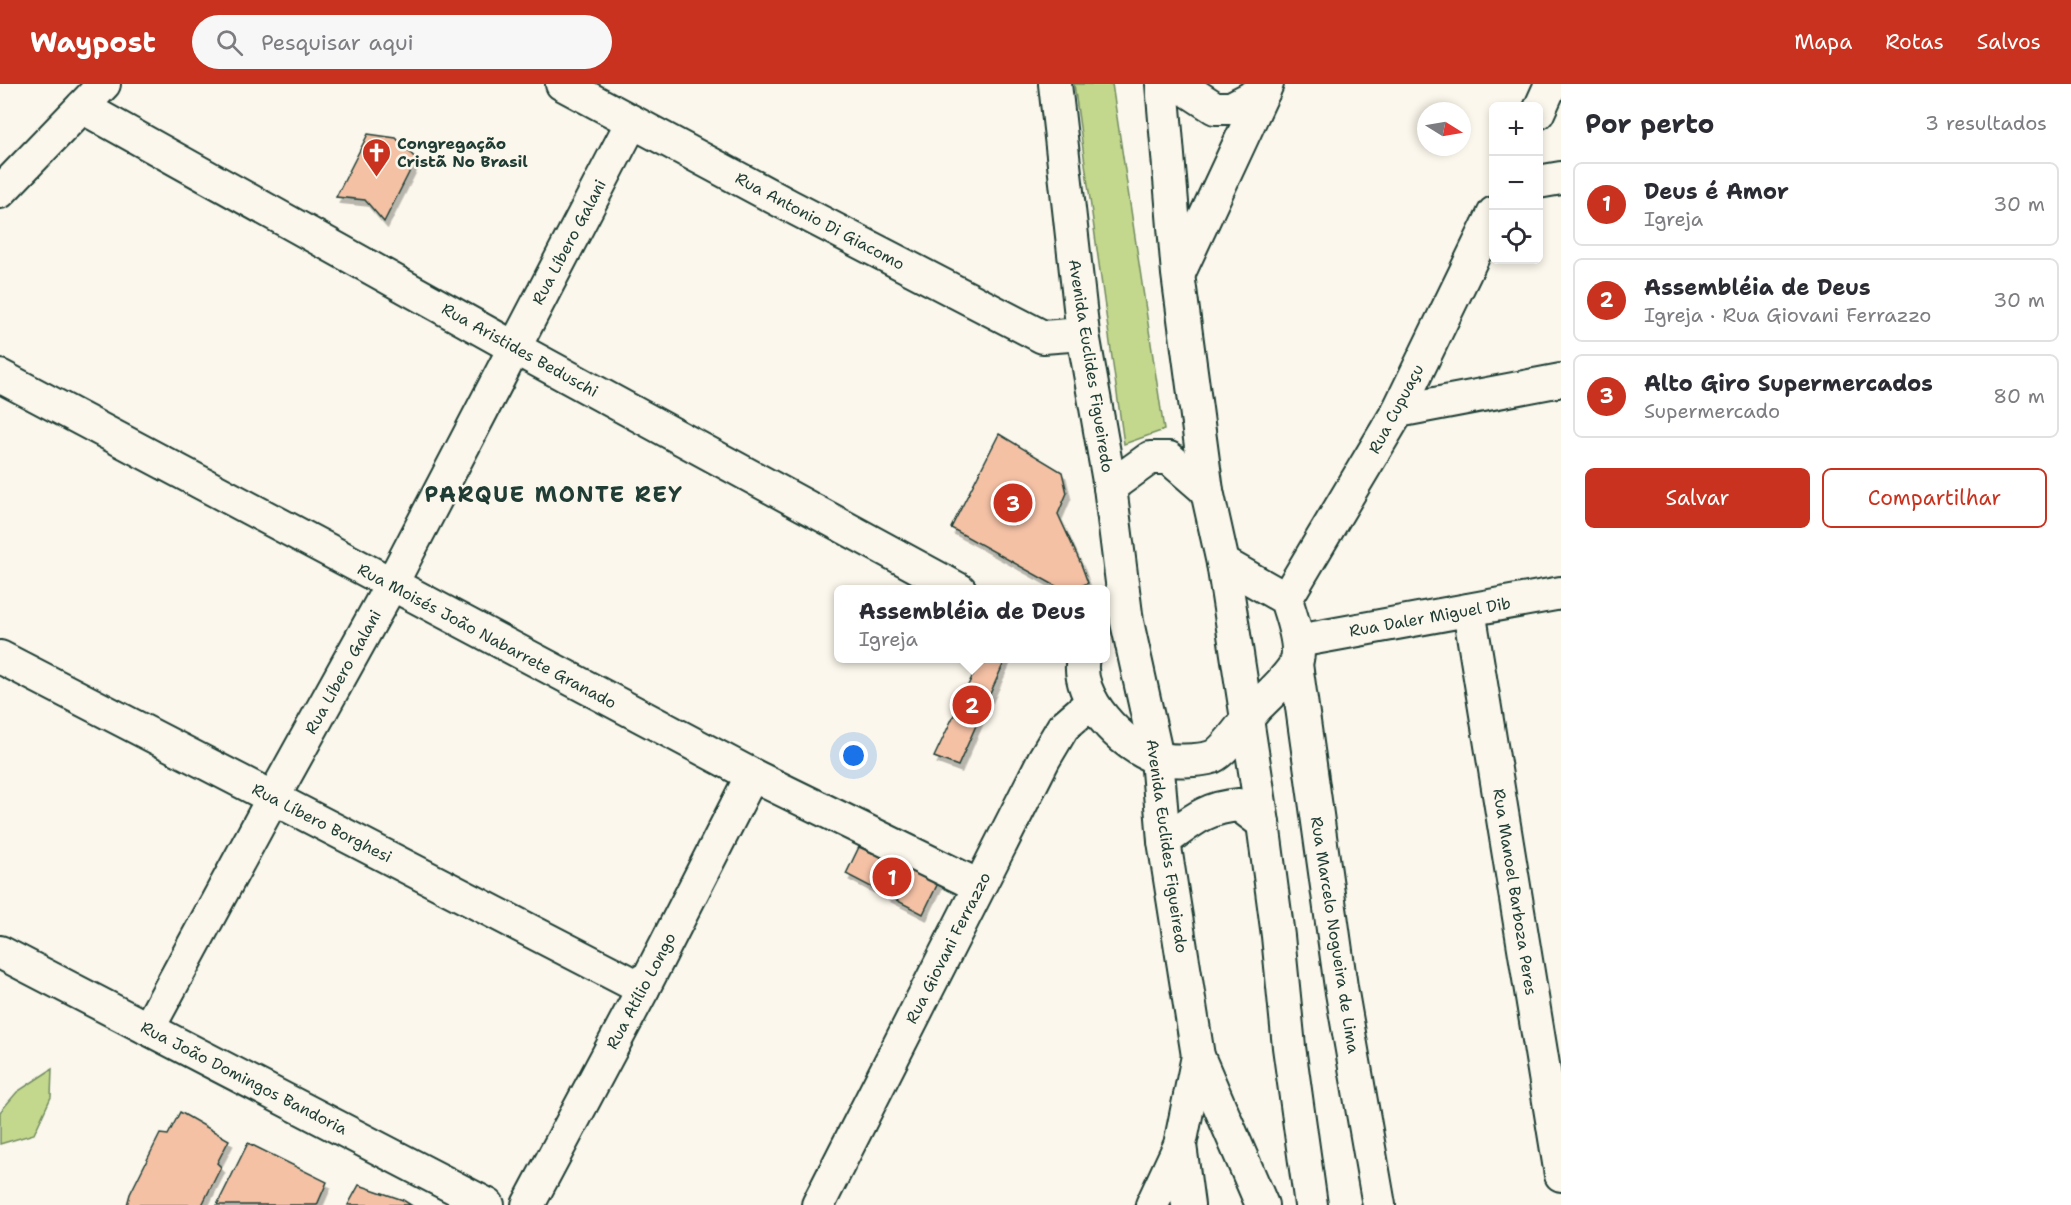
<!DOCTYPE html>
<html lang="pt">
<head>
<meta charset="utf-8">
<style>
  :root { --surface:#fff; --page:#f7f7f7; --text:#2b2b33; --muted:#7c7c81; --line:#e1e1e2; --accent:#c8321e }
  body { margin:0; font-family:"Shantell Sans",sans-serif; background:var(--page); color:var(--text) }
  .controls { position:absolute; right:18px; top:18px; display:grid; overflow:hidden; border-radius:9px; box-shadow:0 3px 9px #0003 }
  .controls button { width:54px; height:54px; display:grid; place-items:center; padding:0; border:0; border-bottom:2px solid var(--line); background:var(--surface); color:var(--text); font:30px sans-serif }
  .compass { position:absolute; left:1417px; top:18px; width:54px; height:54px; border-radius:50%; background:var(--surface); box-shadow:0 3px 9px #0003; rotate:101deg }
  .you { position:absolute; left:854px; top:672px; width:21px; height:21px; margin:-15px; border:4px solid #fff; border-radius:50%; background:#1a73e8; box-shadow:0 0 0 9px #1a73e833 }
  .badge { display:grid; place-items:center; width:39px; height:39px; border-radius:50%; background:var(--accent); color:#fff; font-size:20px; font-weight:700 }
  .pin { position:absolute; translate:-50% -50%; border:3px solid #fff; box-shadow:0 2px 6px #0006 }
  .popup { position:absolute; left:834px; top:501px; width:276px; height:78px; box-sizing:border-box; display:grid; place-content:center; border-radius:9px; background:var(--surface); filter:drop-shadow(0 2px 4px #0005); font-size:20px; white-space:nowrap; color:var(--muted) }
  .popup b { font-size:22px; color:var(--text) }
  .popup::after { content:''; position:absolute; left:50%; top:100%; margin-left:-12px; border:12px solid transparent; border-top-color:var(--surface) }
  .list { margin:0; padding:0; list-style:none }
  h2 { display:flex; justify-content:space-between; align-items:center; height:78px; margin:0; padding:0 24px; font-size:26px }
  h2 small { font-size:20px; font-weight:400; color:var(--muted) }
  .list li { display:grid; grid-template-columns:39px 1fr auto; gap:18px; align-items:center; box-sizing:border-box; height:84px; margin:0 12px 12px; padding:0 12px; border:2px solid var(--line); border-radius:9px }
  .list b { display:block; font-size:22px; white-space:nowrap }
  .list p { margin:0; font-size:20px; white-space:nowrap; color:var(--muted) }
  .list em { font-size:20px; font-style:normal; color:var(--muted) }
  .actions { display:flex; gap:12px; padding:18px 24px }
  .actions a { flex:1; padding:14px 0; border:2px solid var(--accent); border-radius:9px; text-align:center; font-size:21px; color:var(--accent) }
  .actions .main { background:var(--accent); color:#fff }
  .icon { flex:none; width:33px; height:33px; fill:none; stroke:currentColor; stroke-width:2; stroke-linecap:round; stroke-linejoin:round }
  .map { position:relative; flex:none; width:1561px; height:1121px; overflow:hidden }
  header { display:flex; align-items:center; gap:36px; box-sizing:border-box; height:84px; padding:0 30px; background:var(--accent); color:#fff }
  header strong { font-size:28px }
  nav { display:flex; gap:33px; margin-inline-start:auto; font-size:21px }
  .search { width:420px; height:54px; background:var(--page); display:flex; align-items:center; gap:15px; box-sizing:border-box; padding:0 21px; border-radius:33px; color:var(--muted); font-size:22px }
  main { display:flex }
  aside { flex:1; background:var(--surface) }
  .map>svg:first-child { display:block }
  .green { fill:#c3d88d; stroke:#718a60; stroke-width:1.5 }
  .building { fill:#f4c1a5; stroke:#1f3d34; stroke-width:1.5; filter:url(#shadow) }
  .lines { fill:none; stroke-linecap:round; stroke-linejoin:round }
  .street-casing { stroke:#1f3d34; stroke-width:36 }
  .street { stroke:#fbf7ec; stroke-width:32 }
  .labels { text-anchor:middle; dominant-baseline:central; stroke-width:5; stroke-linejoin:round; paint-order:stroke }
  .poi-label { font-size:16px; font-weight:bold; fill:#1f3d34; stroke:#fbf7ec; text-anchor:start }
  .street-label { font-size:16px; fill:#1f3d34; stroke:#fbf7ec }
  .district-label { font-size:22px; font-weight:bold; letter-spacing:1.5px; fill:#1f3d34; stroke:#fbf7ec }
</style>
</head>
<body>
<header>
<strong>Waypost</strong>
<div class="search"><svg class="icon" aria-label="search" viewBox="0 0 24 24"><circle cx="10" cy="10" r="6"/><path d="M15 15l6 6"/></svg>Pesquisar aqui</div>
<nav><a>Mapa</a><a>Rotas</a><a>Salvos</a></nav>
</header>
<main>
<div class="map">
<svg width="1561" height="1121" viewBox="0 0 1561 1121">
  <defs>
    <filter id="shadow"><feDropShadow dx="3.5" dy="6" stdDeviation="0" flood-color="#0004"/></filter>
  </defs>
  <rect width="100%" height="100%" fill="#fbf7ec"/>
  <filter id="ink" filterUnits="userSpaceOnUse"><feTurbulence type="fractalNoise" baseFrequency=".0167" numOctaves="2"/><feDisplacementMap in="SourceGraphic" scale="12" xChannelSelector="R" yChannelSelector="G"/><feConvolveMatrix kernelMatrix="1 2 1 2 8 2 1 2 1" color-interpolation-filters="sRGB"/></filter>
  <g filter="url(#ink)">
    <g class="green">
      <polygon points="1074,0 1112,0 1164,346 1124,360"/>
      <polygon points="52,985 51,1013 34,1050 0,1060 0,1028 17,1008"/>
    </g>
    <g class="building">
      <polygon points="368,50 396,54 416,75 384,138 365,116 336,113"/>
      <polygon points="999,350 1062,388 1067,409 1058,430 1081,480 1088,499 1072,506 1063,506 951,444"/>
      <polygon points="981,574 1006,574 958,682 934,673"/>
      <polygon points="874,761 939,797 923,830 846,790 859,763 872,769"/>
      <polygon points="180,1028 229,1056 217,1079 221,1083 202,1121 127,1121 130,1110 160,1050 168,1051"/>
      <polygon points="248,1059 327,1098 317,1121 217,1121"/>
      <polygon points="359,1101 403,1116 411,1121 348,1121"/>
    </g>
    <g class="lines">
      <defs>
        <g id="street">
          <polyline points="562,0 790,122 1043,253 1083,250"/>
          <polyline points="1055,0 1083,250 1110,403 1127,538 1157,674 1164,757 1198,972 1262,1121"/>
          <polyline points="1162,0 1178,190 1207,407 1223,479 1263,739 1278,852 1289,963 1311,1121"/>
          <polyline points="1178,0 1215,24 1231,24 1264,7"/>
          <polyline points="82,23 513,263 960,506"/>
          <polyline points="1538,29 1551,0"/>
          <polyline points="1538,98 1561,94"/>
          <polyline points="0,108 104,0"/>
          <polyline points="1179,189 1267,0"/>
          <polyline points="0,292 752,691 979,802"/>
          <polyline points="1398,327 1561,296"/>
          <polyline points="1110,403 1150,374 1169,374 1207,407"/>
          <polyline points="1286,515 1398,327 1494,129"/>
          <polyline points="1469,526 1561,1091"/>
          <polyline points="1298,557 1561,509"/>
          <polyline points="0,573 643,905"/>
          <path d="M1083,574C1074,613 1123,663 1157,674C1169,678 1200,677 1212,673C1226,667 1246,635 1258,622C1270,610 1286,596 1295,581C1304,564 1291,533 1286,515L1223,479"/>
          <polyline points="1296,580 1341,903 1379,1121"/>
          <path d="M1164,757C1191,738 1204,724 1239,721L1263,739"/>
          <polyline points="0,868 488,1121"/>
          <polyline points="148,945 273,714 391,501 632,38"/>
          <polyline points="1180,1061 1188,1121"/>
          <polyline points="528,1121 643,905 752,691"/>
          <polyline points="818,1121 1044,675 1063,643 1092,618"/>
          <polyline points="1152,1121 1180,1061 1198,972"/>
        </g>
      </defs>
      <use href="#street" class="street-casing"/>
      <use href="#street" class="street"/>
    </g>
  </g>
  <defs>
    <symbol id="church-pin" viewBox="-11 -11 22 30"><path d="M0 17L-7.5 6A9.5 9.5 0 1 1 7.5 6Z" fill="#c8321e" stroke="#fbf7ec"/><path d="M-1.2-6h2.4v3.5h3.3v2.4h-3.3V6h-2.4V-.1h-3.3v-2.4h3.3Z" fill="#fff"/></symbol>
  </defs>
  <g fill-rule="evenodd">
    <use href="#church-pin" x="360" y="52" width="33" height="45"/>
  </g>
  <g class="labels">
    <g class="poi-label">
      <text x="397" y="59">Congregação<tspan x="397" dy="18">Cristã No Brasil</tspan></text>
    </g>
    <g class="street-label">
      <text transform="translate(820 137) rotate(28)">Rua Antonio Di Giacomo</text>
      <text transform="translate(569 158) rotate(-62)">Rua Líbero Galani</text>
      <text transform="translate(520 266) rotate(29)">Rua Aristides Beduschi</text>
      <text transform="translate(1091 282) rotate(81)">Avenida Euclides Figueiredo</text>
      <text transform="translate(1396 325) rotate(-62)">Rua Cupuaçu</text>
      <text transform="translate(1430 533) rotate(-10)">Rua Daler Miguel Dib</text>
      <text transform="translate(487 552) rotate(28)">Rua Moisés João Nabarrete Granado</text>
      <text transform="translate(343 588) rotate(-61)">Rua Líbero Galani</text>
      <text transform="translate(322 739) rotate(27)">Rua Líbero Borghesi</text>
      <text transform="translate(1167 762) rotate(82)">Avenida Euclides Figueiredo</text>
      <text transform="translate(1515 808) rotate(81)">Rua Manoel Barboza Peres</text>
      <text transform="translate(1335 851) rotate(81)">Rua Marcelo Nogueira de Lima</text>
      <text transform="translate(948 864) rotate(-63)">Rua Giovani Ferrazzo</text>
      <text transform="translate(641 907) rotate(-62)">Rua Atílio Longo</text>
      <text transform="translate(244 994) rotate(27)">Rua João Domingos Bandoria</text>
    </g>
    <g class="district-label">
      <text x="554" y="410">PARQUE MONTE REY</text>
    </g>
  </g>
</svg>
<div class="controls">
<button>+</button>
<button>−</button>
<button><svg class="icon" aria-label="locate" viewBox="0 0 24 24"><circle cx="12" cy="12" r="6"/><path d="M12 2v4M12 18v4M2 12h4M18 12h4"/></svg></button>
</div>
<svg class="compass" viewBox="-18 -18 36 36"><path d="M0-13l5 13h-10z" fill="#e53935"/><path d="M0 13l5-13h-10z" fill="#7c7c81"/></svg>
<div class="you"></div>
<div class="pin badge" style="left:892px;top:793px">1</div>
<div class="pin badge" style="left:972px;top:621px">2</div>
<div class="popup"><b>Assembléia de Deus</b>Igreja</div>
<div class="pin badge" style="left:1013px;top:419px">3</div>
</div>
<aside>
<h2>Por perto<small>3 resultados</small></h2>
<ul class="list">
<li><span class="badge">1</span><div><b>Deus é Amor</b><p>Igreja</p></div><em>30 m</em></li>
<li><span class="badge">2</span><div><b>Assembléia de Deus</b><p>Igreja · Rua Giovani Ferrazzo</p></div><em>30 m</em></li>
<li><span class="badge">3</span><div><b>Alto Giro Supermercados</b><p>Supermercado</p></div><em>80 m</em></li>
</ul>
<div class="actions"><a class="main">Salvar</a><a>Compartilhar</a></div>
</aside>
</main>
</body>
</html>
